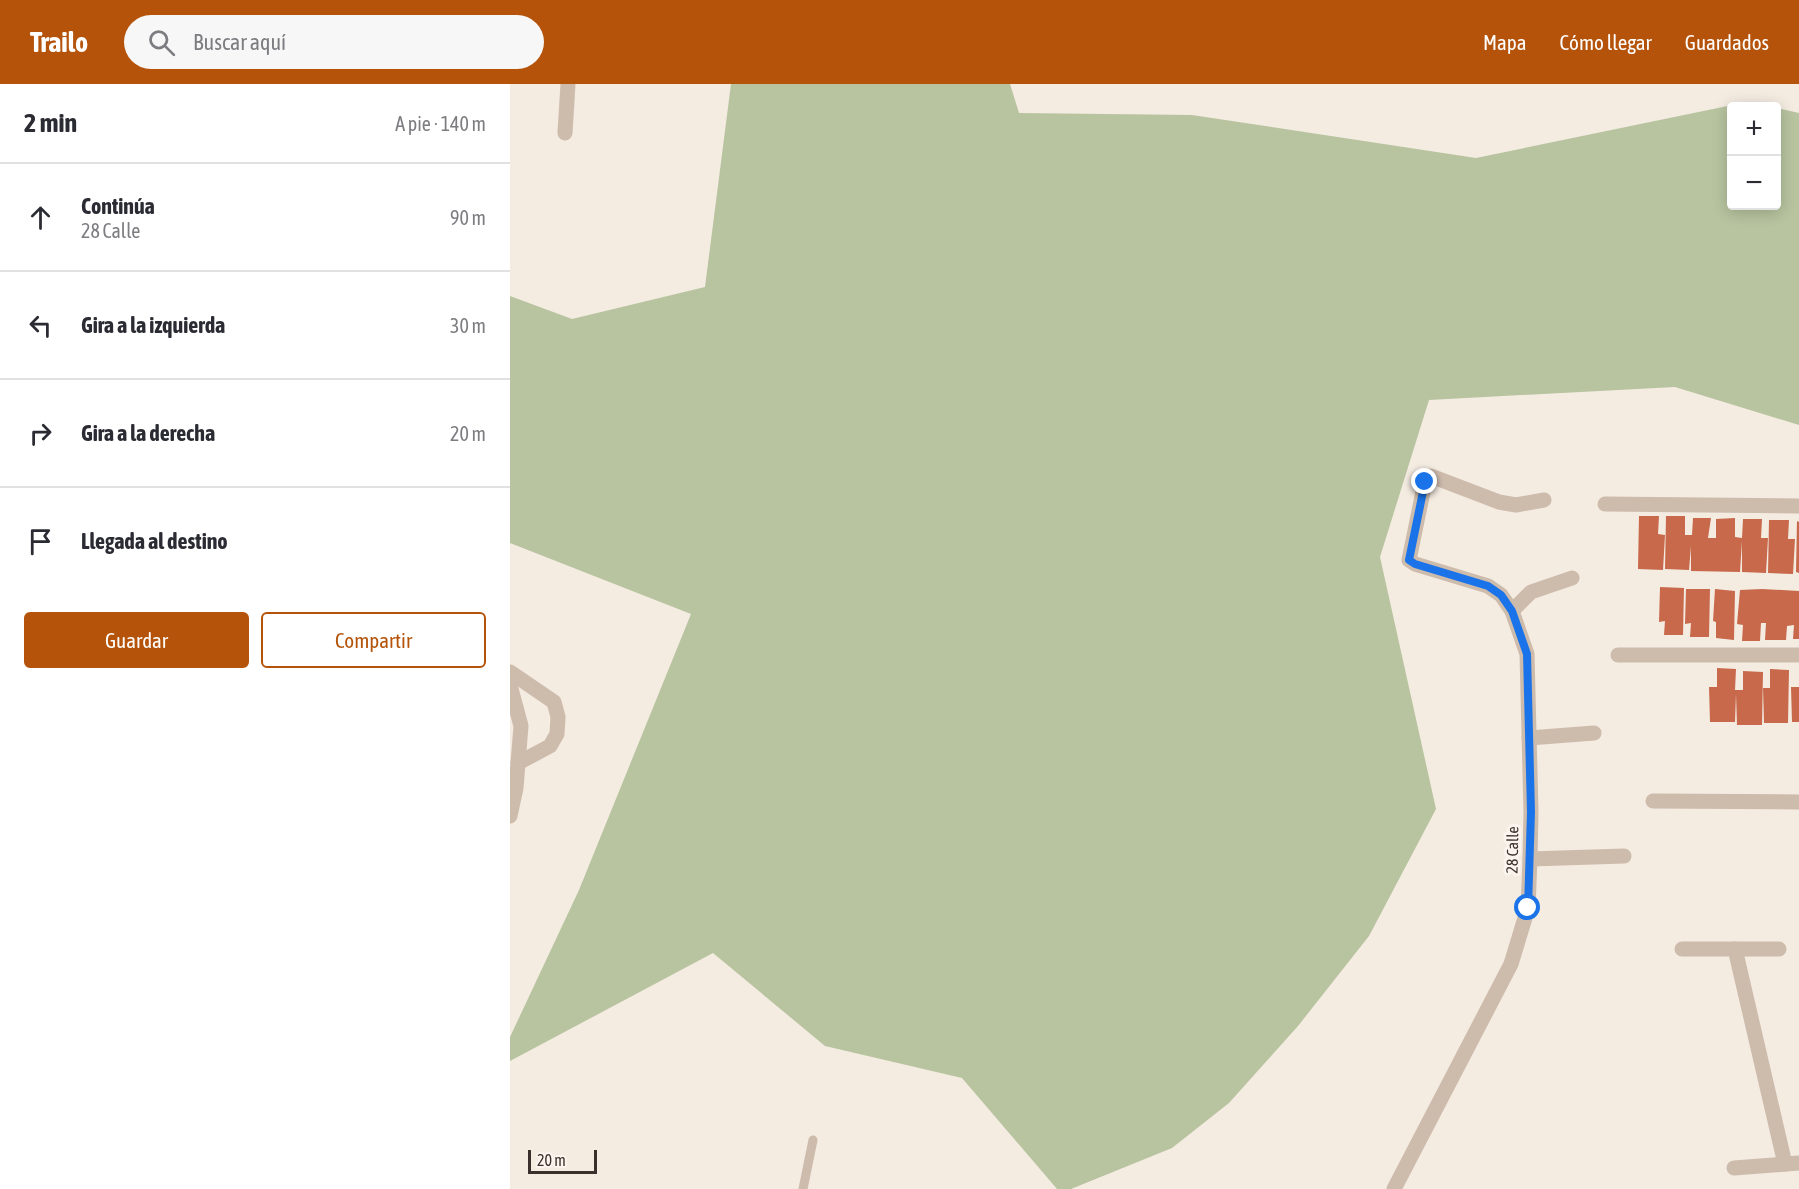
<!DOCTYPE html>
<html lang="es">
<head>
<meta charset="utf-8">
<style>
  :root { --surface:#fff; --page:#f7f7f7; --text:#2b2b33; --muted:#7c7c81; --line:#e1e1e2; --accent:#b45309 }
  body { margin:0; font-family:"Asap Condensed",sans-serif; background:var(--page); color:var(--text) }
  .controls { position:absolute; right:18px; top:18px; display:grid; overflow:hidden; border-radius:6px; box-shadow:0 3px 15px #0003 }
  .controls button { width:54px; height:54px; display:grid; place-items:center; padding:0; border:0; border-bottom:2px solid var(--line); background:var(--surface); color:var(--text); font:30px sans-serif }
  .scale { position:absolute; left:18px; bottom:15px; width:69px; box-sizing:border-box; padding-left:6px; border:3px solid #3b302b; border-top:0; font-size:16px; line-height:21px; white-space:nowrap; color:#3b302b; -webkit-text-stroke:4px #fbf5ee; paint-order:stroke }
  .stop { position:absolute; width:18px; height:18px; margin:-14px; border:4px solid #1a73e8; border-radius:50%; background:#fff }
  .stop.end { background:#1a73e8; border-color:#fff; box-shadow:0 2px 6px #0008 }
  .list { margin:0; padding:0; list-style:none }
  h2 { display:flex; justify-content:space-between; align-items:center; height:78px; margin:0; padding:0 24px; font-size:26px }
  h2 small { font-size:20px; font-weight:400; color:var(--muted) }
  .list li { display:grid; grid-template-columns:39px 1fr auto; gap:18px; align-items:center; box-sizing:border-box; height:108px; padding:0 24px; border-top:2px solid var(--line) }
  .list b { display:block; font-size:22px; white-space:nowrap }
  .list p { margin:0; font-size:20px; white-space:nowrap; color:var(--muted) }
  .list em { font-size:20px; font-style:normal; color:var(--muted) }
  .actions { display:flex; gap:12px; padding:18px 24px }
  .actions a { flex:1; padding:14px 0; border:2px solid var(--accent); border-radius:6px; text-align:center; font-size:21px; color:var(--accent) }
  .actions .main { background:var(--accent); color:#fff }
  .icon { flex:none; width:33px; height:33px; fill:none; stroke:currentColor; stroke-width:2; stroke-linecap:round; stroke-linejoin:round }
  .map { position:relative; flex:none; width:1289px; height:1105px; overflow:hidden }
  header { display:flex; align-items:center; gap:36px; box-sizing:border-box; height:84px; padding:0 30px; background:var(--accent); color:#fff }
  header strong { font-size:28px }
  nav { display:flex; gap:33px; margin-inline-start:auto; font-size:21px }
  .search { width:420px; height:54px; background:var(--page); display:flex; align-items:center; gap:15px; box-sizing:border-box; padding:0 21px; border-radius:33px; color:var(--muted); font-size:22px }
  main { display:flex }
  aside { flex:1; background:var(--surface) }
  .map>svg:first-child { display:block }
  .green { fill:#b8c4a0 }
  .building { fill:#c8694b }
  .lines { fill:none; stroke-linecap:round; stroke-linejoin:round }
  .service { stroke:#cdbbac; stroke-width:9 }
  .minor { stroke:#cdbbac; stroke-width:15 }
  .route { stroke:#1a73e8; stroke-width:8 }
  .labels { text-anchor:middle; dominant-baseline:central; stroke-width:6; stroke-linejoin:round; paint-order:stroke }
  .street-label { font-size:16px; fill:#3b302b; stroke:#fbf5ee }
</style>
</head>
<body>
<header>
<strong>Trailo</strong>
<div class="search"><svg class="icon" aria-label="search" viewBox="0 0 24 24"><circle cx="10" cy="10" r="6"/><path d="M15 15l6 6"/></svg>Buscar aquí</div>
<nav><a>Mapa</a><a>Cómo llegar</a><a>Guardados</a></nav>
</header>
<main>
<aside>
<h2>2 min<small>A pie · 140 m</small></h2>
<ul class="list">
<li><svg class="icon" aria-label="ahead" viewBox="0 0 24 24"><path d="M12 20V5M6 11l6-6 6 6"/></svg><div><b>Continúa</b><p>28 Calle</p></div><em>90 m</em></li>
<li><svg class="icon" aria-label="left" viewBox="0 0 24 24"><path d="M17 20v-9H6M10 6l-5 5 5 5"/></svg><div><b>Gira a la izquierda</b></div><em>30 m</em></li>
<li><svg class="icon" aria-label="right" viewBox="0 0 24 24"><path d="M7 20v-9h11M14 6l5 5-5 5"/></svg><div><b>Gira a la derecha</b></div><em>20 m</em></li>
<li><svg class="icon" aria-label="arrive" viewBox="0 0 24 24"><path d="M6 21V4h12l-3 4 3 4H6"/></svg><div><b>Llegada al destino</b></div></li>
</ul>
<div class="actions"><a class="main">Guardar</a><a>Compartir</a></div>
</aside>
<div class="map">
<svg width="1289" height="1105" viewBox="0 0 1289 1105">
  <rect width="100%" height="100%" fill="#f4ebe1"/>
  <polygon class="green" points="221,0 500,0 509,29 682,31 966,74 1237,18 1258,22 1222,22 1222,122 1266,122 1267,24 1289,29 1289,341 1165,303 919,316 870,473 926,725 859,852 788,942 719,1019 662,1064 561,1105 547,1105 452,994 315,962 203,869 0,977 0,953 69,806 181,530 0,459 0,212 62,235 195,203"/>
  <g class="building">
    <polygon points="1129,432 1149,432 1148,450 1155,451 1153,486 1128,485"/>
    <polygon points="1156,432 1175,432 1175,451 1182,451 1183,434 1201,434 1198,454 1206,454 1206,435 1225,434 1225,453 1232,454 1233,435 1252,435 1251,454 1258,454 1256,489 1232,488 1232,457 1230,488 1181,487 1181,462 1179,486 1155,485"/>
    <polygon points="1259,436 1279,436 1278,455 1285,455 1283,490 1258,489"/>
    <polygon points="1287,437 1289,438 1289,489 1286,488"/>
    <polygon points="1150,503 1174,504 1173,551 1154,551 1155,537 1149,538"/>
    <polygon points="1176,505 1200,505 1199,553 1180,553 1181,539 1175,540"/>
    <polygon points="1205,505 1225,507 1224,556 1206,554 1206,538 1203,537"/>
    <polygon points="1252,505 1289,507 1289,555 1283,555 1284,541 1277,542 1276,556 1255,556 1256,539 1251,539 1250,557 1232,557 1233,541 1227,540 1230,506"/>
    <polygon points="1207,584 1226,585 1225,606 1233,606 1233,587 1253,588 1252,641 1227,641 1226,610 1225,638 1200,638 1199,603 1207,603"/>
    <polygon points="1260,585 1279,586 1278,639 1254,639 1253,604 1260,604"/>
    <polygon points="1281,603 1289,603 1289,638 1282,638"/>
  </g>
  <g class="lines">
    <polyline class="service" points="293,1105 303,1056"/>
    <g class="minor">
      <polyline points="55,49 58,0"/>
      <polyline points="1095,420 1289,422"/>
      <polyline points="1002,527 1021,508 1062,494"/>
      <polyline points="1108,571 1289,571"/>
      <polyline points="0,588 44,618 48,633 47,650 40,662 8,679"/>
      <polyline points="0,601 11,642 6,704 0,732"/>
      <polyline points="1019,654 1084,649"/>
      <polyline points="1143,717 1289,718"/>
      <polyline points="1020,775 1114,772"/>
      <polyline points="1172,865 1269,865"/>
      <polyline points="1225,865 1275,1080"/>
      <polyline points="1224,1084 1289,1079"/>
      <polyline points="884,1105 1001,880 1018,824 1020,775 1021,728 1017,570 1002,527 991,511 978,502 905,480 899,476 915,398 921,392 989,418 1006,421 1034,416"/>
    </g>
  </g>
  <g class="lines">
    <polyline class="route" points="915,398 899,476 905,480 978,502 991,511 1002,527 1017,570 1021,728 1018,824"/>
  </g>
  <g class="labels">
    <g class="street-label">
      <text transform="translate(1002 766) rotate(-89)">28 Calle</text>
    </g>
  </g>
</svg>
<div class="controls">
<button>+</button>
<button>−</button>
</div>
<div class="scale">20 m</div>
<div class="stop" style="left:1018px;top:824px"></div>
<div class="stop end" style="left:915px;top:398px"></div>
</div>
</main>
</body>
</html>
